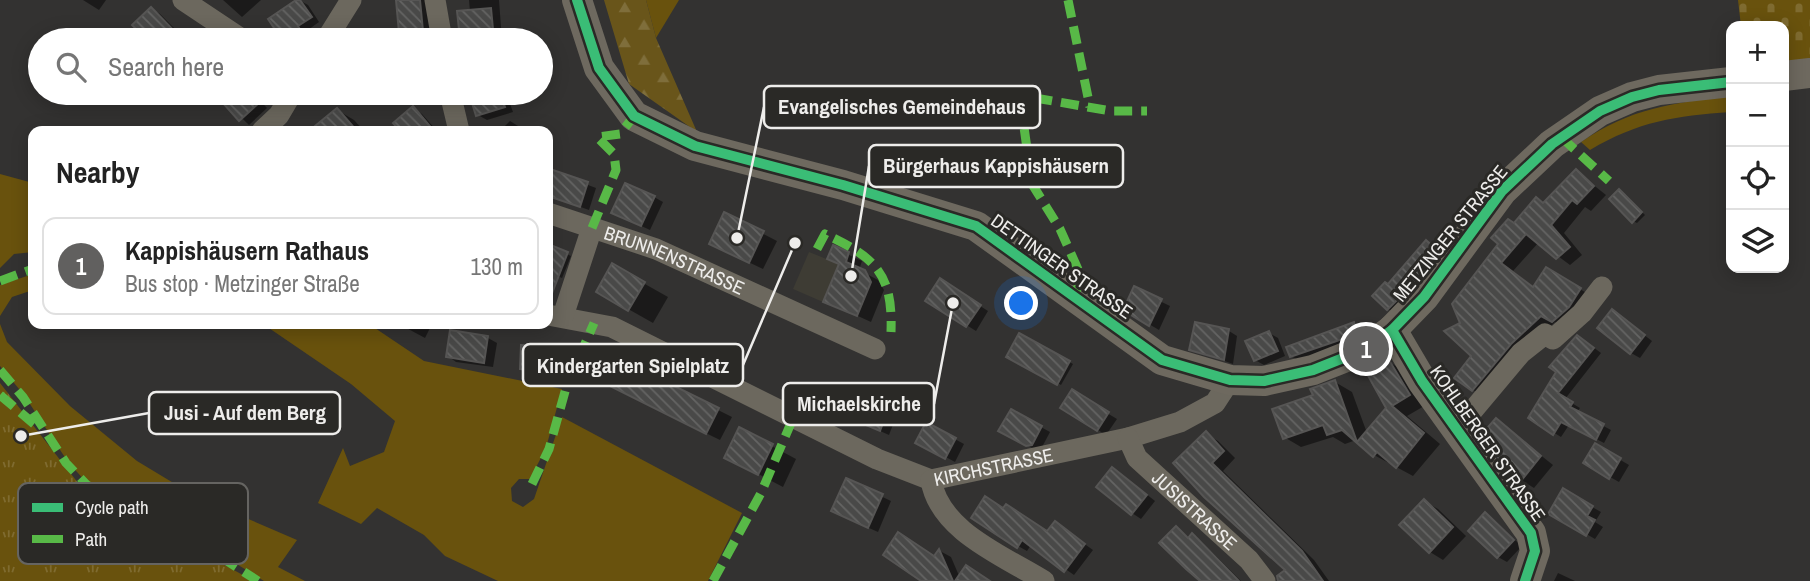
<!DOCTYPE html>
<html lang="en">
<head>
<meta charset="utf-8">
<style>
  :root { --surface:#fff; --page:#f2f2f2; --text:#222; --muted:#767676; --line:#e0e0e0; --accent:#61605f }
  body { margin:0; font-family:"Archivo Narrow",sans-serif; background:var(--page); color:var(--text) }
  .controls { position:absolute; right:21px; top:21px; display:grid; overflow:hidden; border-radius:14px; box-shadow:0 4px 18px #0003 }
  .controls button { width:63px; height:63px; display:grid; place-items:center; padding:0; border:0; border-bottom:2px solid var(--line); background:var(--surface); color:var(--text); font:35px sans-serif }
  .you { position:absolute; left:1022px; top:304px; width:24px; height:24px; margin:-18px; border:5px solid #fff; border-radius:50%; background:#1a73e8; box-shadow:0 0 0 10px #1a73e833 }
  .badge { display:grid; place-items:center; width:46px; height:46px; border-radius:50%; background:var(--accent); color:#fff; font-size:23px; font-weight:700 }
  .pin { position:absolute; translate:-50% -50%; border:4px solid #fff; box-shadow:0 2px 7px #0006 }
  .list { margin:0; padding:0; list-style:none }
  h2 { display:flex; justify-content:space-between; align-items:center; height:91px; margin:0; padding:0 28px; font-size:30px }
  h2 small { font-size:23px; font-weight:400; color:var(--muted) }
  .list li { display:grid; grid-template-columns:46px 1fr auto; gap:21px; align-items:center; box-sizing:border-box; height:98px; margin:0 14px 14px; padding:0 14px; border:2px solid var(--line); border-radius:14px }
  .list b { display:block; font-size:26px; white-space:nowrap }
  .list p { margin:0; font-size:23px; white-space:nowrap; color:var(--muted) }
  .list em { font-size:23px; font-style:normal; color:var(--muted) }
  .icon { flex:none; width:38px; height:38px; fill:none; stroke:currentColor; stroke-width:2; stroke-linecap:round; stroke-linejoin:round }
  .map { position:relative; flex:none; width:1810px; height:581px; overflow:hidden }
  .search { position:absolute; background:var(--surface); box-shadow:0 4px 18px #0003; left:28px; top:28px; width:525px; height:77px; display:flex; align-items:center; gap:18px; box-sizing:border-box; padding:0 24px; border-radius:38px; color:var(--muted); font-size:26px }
  .panel { position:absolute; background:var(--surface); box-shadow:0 4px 18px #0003; left:28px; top:126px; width:525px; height:203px; border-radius:14px }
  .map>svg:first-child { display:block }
  .built { fill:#3e3c34 }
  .green { fill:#69520d }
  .forest { fill:url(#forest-firs) }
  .cemetery { fill:url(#cemetery-stones) }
  .park { fill:url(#park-tufts) }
  .shadow { fill:#0007 }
  .building { fill:url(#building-back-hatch); stroke:#565554; stroke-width:2 }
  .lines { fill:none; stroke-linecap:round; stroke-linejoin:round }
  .street { stroke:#6c685e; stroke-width:21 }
  .secondary { stroke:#6e695f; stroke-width:30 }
  .quiet { stroke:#58b947; stroke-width:9; stroke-dasharray:18 9; stroke-linecap:butt }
  .cycleway-casing { stroke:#2a2926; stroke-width:15 }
  .cycleway { stroke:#3abd76; stroke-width:10 }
  .labels { text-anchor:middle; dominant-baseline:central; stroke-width:6; stroke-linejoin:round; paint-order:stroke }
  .street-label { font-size:19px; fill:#eeedeb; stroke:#2a2926 }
  .key { fill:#2a2926; stroke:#656461; stroke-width:2 }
  .key-label { font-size:19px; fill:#eeedeb }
  .leader { fill:none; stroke:#eeedeb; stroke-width:2.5 }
  .callout-dot { fill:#eeedeb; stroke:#2a2926; stroke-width:2.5 }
  .callout { fill:#2a2926; stroke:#eeedeb; stroke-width:2.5 }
  .callout-label { font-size:21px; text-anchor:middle; font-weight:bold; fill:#eeedeb }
</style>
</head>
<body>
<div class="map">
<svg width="1810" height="581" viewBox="0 0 1810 581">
  <defs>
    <pattern id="forest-firs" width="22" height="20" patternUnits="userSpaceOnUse" patternTransform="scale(1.75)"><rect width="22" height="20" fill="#69551a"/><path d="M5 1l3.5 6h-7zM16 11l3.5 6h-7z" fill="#7f6e3b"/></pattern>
    <pattern id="cemetery-stones" width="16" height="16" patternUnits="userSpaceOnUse" patternTransform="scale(1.75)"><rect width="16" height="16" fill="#69520d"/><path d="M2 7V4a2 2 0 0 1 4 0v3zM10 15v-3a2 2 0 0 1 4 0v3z" fill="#7f6b30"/></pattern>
    <pattern id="park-tufts" width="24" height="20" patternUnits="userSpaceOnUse" patternTransform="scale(1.75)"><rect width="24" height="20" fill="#69520d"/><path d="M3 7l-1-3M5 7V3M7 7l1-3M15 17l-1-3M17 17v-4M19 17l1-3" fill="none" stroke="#7f6b30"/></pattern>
    <pattern id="building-back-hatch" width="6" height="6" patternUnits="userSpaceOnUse" patternTransform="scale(1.75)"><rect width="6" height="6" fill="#494948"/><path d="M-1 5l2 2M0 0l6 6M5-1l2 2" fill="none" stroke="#646463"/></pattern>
  </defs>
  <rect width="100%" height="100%" fill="#333231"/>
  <polygon class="built" points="809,252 839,264 823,302 793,289"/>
  <g class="green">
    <polygon points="646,0 679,0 656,38"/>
    <path d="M1731,96V112C1675,116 1639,121 1590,150L1581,142C1631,108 1672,103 1731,96Z"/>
    <polygon points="0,174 33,183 33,252 14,254 0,268"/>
    <polygon points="33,274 33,290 12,297 0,316 0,285"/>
    <polygon points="0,324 7,342 70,406 137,461 195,496 297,540 278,567 305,581 264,581 214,550 87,483 68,462 24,395 0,366"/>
    <polygon points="263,324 369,324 424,361 562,389 546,448 530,479 519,479 511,488 512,501 523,507 534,499 562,417 742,513 708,581 498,581 445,556 424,535 377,508 361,524 318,503 343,448 350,466 384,452 395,421 351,384"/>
  </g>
  <polygon class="forest" points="604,0 646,0 656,38 697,132 629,84"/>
  <polygon class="cemetery" points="1738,0 1810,0 1810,60 1784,62 1784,26 1741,26"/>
  <polygon class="park" points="0,383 82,488 254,581 0,581"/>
  <g class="shadow">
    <polygon points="83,0 106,0 99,10"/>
    <polygon points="223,0 261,0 242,17"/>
    <polygon points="299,0 308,5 319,22 305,32 310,38 307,40 284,40 270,19"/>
    <polygon points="398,0 428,0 431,35 410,37 401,32"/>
    <polygon points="469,0 499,0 502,40 473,40 472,33 461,29 470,12"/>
    <polygon points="152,9 160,14 186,40 150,40 135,25"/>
    <polygon points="216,93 253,93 267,108 249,125"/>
    <polygon points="393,93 416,93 405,102"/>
    <polygon points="471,93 506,93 513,112 487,120 478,115"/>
    <polygon points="413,109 422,114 437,131 402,131 395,123"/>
    <polygon points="337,110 354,120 364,131 319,131 316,128"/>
    <polygon points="510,121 518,126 524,131 500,131"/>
    <polygon points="1576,171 1606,195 1591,211 1585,207 1564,233 1582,255 1570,265 1539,242 1513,271 1535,288 1547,269 1593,297 1566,329 1555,322 1524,352 1486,397 1473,390 1474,355 1463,323 1515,225 1544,204"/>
    <polygon points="559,174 596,188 589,210 550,196"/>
    <polygon points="1623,193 1645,215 1637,223 1633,221"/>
    <polygon points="654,197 663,202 650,230 622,217"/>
    <polygon points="725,214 777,241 763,269 725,251"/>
    <polygon points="1426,242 1450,256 1412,322 1388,309 1389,286"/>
    <polygon points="548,246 571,256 562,278 548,272"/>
    <polygon points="834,248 862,261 859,270 878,280 884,290 871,322 825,301 841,265 829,259"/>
    <polygon points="613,266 668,297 653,323 598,292"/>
    <polygon points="949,286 988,311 976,331 928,301"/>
    <polygon points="1135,289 1170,306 1159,330 1125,310"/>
    <polygon points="1621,317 1652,341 1640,358 1631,353"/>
    <polygon points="399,324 432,324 425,338"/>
    <polygon points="1354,324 1373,335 1310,367 1291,356"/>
    <polygon points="1229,331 1237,336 1233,364 1191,349"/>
    <polygon points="452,332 488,338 497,343 493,367 456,362 448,356"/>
    <polygon points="1269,333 1278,338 1285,356 1264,365 1255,360"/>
    <polygon points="1020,335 1073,364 1061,385 1008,356"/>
    <polygon points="1585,341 1601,353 1565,399 1580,408 1577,412 1611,430 1604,443 1569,425 1561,437 1530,418"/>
    <polygon points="558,349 567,354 565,376 531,373 522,368"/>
    <polygon points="604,353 732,417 720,440 605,384"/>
    <polygon points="1389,362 1406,372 1426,405 1407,416 1440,444 1413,476 1374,455 1356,440 1345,444 1333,437 1301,447 1284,437 1315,396 1335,382 1352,392 1367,433 1388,408"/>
    <polygon points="1072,392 1117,419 1106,435 1062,408"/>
    <polygon points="859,397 897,414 889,435 851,418"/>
    <polygon points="1012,411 1050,432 1041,449 1036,450 1001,431"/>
    <polygon points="1496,420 1553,465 1534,488 1521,480"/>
    <polygon points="927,424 964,444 955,462 918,442"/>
    <polygon points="740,429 796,459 783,487 726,457"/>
    <polygon points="1206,434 1218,441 1235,458 1223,471 1314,560 1329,581 1290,581 1288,571 1206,495"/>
    <polygon points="1595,445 1629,465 1619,482 1585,463"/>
    <polygon points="1121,474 1155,501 1141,519 1132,513"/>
    <polygon points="847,480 891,501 878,532 842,516"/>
    <polygon points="1564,491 1601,512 1595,522 1603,527 1595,539 1550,513"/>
    <polygon points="1424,501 1438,509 1466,536 1443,560 1430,552"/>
    <polygon points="1004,510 1048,533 1055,523 1093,550 1074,575 1031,545 1027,551 1018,546"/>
    <polygon points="1486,515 1522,546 1507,562 1498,557"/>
    <polygon points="1176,528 1190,538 1192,536 1201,541 1241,581 1201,581"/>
    <polygon points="940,551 951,557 960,578 988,581 926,581"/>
    <polygon points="1558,573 1575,581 1554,581"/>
  </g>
  <g class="building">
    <polygon points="296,0 300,0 312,17 298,26 302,33 291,40 282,40 268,19"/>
    <polygon points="396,0 420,0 423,31 399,33"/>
    <polygon points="151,7 183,40 147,40 132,25"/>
    <polygon points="491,8 494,40 471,40 470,29 459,30 457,11"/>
    <polygon points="214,93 250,93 259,103 239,121"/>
    <polygon points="469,93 500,93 505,107 476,116"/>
    <polygon points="413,106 434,131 400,131 393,123"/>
    <polygon points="337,108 357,131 309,131"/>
    <polygon points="550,169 588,182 580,207 548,196"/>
    <polygon points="1576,169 1594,186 1577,204 1572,200 1551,225 1570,247 1556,259 1526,234 1501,263 1533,287 1546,267 1581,288 1569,307 1552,322 1541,316 1511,344 1472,391 1454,378 1471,356 1444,331 1460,323 1452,304 1498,244 1491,238 1508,219 1514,223 1536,197 1543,203"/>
    <polygon points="625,183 655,196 641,226 611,213"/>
    <polygon points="1619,189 1642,212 1632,223 1609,199"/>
    <polygon points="724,212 764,231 749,263 709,244"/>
    <polygon points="1426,240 1437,250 1411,286 1387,310 1372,296 1385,282 1388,284"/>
    <polygon points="548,244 568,252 549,301 548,301"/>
    <polygon points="833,245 849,252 846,262 865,270 871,282 857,316 823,302 839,264 827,259"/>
    <polygon points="612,263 645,282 628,311 596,292"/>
    <polygon points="940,278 981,305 966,327 925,301"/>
    <polygon points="1134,286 1162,299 1149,326 1123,310"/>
    <polygon points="1612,309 1645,335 1630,354 1597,328"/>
    <polygon points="1195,322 1229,329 1224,360 1189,350"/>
    <polygon points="1354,322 1357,334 1290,357 1286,347"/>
    <polygon points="450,330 488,336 484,363 446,357"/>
    <polygon points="1269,331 1278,351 1254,361 1245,341"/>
    <polygon points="1019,333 1070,361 1057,385 1006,357"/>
    <polygon points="1577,335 1594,348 1558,393 1573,402 1570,407 1604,424 1596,440 1561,422 1553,435 1528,418 1556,372 1549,367"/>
    <polygon points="521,345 559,347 557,372 520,369"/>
    <polygon points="603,351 719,408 706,434 590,376"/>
    <polygon points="1389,360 1410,395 1392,406 1424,433 1396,468 1377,452 1373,457 1342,430 1327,435 1323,425 1283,439 1272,409 1313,395 1310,389 1335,380 1357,442 1386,408 1366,372"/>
    <polygon points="1072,389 1109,412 1097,431 1060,408"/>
    <polygon points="858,395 889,407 880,431 849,418"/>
    <polygon points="1011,409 1042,426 1032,445 1026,446 998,431"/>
    <polygon points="1496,418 1541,456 1520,482 1509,473 1482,434"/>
    <polygon points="926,422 956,438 945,459 915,443"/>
    <polygon points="739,427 773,444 758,475 724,458"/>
    <polygon points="1206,431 1224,451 1212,463 1302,551 1323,581 1278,581 1277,576 1285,570 1204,497 1173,463"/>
    <polygon points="1595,443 1621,458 1609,479 1583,463"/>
    <polygon points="1112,467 1147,495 1131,515 1096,487"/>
    <polygon points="846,478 883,494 868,528 831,511"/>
    <polygon points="1563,488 1593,506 1587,516 1595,520 1586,536 1548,514"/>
    <polygon points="985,496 1003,508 1006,504 1047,531 1055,521 1085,544 1064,572 1022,540 1017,548 971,518"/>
    <polygon points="1424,499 1453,527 1429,553 1399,525"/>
    <polygon points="1485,512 1514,540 1497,558 1468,531"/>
    <polygon points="1176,526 1188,538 1192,533 1239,581 1200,581 1186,569 1159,543"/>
    <polygon points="898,532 934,556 939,549 953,581 921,581 883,555"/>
    <polygon points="966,565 990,581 955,581"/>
  </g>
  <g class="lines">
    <g class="street">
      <polyline points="183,0 243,40"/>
      <polyline points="435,0 442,40"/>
      <polyline points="326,40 351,0"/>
      <polyline points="450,93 459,131"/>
      <polyline points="262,131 279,115 292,93"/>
      <path id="s1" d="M548,213L656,249L875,349"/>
      <path id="s2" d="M548,315L612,327L877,459L931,480L1128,438L1180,422L1215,403L1230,380"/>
      <polyline points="563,316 592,228"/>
      <polyline points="1458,428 1521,353 1545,334 1553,339 1582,313 1602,287"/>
      <path id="s3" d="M1128,438L1137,458L1249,560L1265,581"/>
      <path d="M931,480C939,531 1004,556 1044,581"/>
    </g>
    <g class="secondary">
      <polyline points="577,0 599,68 634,116 695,146 843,185 976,226 1162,360 1230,380 1264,381 1313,370 1366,349 1392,330 1424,297 1502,191 1552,144 1600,111 1632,97 1659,90 1731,82"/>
      <polyline points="1784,76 1810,73"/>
      <polyline points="1392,330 1422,381 1531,533 1535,551 1525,581"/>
    </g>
    <g class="quiet">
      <polyline points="1068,0 1090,107"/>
      <polyline points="1561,137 1609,181"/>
      <polyline points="592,228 616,170 614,154 597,137 620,134 634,116"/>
      <path d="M817,249L825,234C876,258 893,274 891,332"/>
      <polyline points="0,281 33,269"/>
      <polyline points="1075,295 1081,276 1060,229 1032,184 1022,113 1027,103 1035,98 1111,111 1147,111"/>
      <polyline points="0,370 23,397 66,463 87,485 213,552 258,581"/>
      <polyline points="0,395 34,424"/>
      <polyline points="532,484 549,449 566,388 594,323"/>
      <polyline points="713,581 761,493 794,416"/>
    </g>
    <defs>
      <g id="cycleway">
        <polyline points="577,0 599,68 634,116 695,146 843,185 976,226 1162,360 1230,380 1264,381 1313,370 1366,349 1392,330 1424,297 1502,191 1552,144 1600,111 1632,97 1659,90 1731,82"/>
        <polyline points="1392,330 1422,381 1531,533 1535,551 1525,581"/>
      </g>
    </defs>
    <use href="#cycleway" class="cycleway-casing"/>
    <use href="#cycleway" class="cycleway"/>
  </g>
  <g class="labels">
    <g class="street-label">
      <text transform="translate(1450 233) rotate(-51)">METZINGER STRASSE</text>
      <text stroke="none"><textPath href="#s1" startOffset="135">BRUNNENSTRASSE</textPath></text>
      <text transform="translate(1062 266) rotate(35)">DETTINGER STRASSE</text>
      <text transform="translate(1488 443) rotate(55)">KOHLBERGER STRASSE</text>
      <text stroke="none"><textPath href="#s2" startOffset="483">KIRCHSTRASSE</textPath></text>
      <text stroke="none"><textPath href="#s3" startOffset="100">JUSISTRASSE</textPath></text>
    </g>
  </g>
  <rect x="18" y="483" width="230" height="81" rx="10" class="key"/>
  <rect x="32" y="503" width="31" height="9" fill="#3abd76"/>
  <rect x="32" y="535" width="31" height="8" fill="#58b947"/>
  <g class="key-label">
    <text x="75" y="514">Cycle path</text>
    <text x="75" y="546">Path</text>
  </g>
  <path class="leader" d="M737 238L764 107M851 276L869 166M795 243L743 365M953 303L934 404M21 436L149 413"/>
  <g class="callout-dot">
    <circle cx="737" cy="238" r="7"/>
    <circle cx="851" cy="276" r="7"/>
    <circle cx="795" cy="243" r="7"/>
    <circle cx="953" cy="303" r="7"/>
    <circle cx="21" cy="436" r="7"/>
  </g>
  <g class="callout">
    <rect x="764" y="86" width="276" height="42" rx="7"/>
    <rect x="869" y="145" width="254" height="42" rx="7"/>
    <rect x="523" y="344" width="220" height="42" rx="7"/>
    <rect x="783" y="383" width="151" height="42" rx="7"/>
    <rect x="149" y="392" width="191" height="42" rx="7"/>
  </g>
  <g class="callout-label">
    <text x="902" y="114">Evangelisches Gemeindehaus</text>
    <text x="996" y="173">Bürgerhaus Kappishäusern</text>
    <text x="633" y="373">Kindergarten Spielplatz</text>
    <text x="859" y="411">Michaelskirche</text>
    <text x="245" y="420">Jusi - Auf dem Berg</text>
  </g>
</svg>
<div class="controls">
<button>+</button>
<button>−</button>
<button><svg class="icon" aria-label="locate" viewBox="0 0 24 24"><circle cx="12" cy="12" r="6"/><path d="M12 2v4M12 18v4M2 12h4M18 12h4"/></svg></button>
<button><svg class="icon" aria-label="layers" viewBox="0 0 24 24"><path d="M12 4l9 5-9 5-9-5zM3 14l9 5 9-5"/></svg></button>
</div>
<div class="you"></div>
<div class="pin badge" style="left:1366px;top:349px">1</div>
<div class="search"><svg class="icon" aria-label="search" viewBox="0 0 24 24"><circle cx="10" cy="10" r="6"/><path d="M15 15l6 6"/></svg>Search here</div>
<section class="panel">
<h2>Nearby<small></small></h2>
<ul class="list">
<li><span class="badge">1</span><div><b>Kappishäusern Rathaus</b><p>Bus stop · Metzinger Straße</p></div><em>130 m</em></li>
</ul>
</section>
</div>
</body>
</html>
